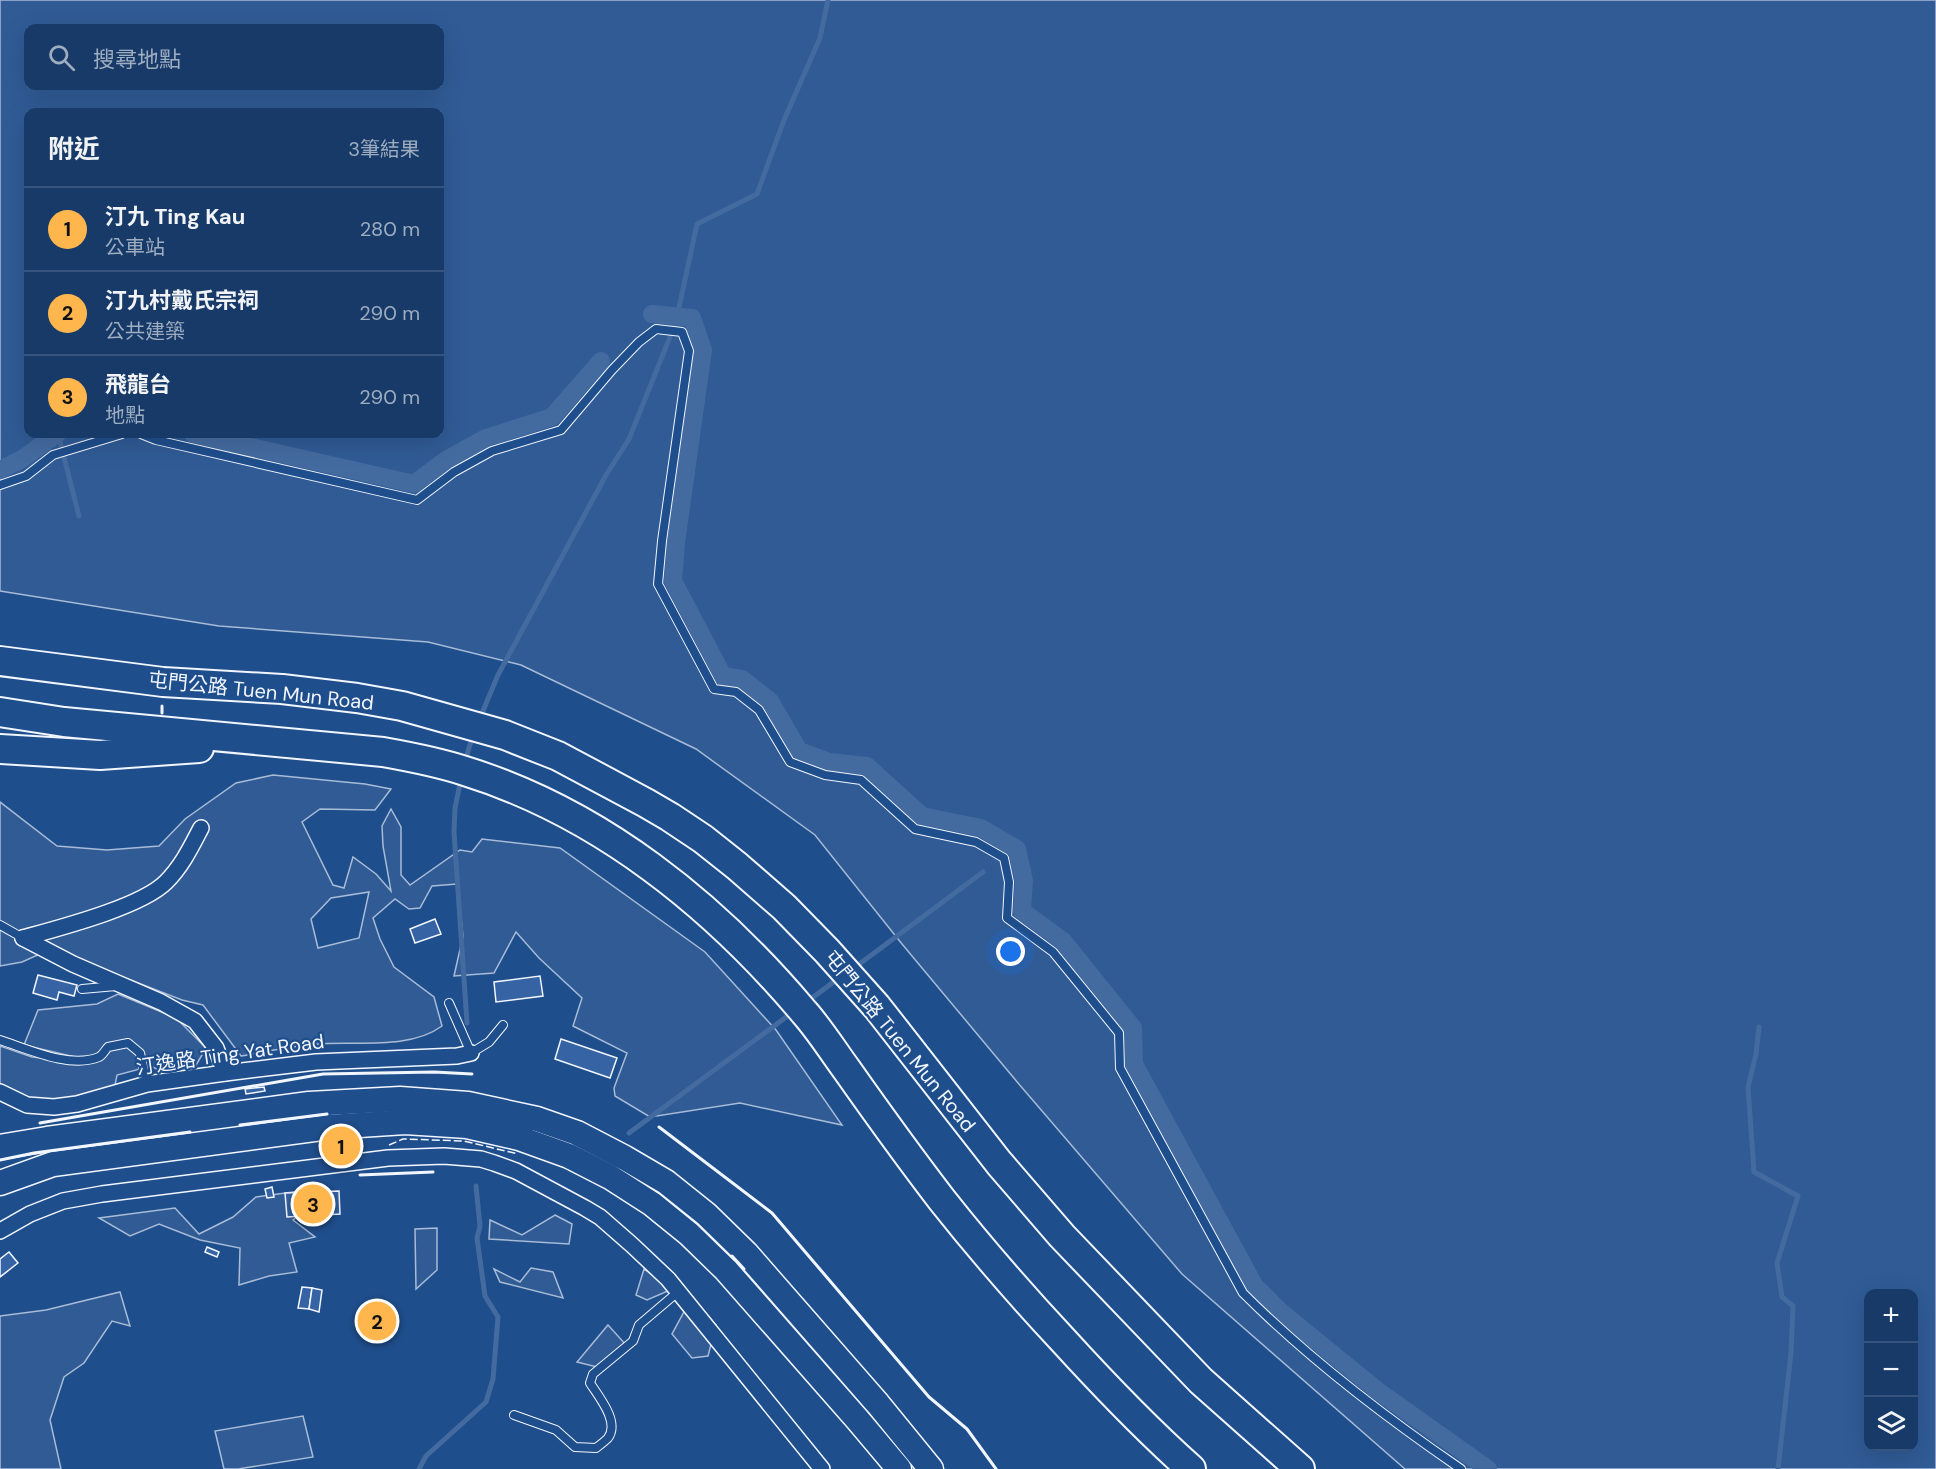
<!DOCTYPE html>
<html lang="zh-TW">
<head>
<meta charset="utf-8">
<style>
  :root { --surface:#173a69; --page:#244571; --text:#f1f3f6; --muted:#9eadc0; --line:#36547d; --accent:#ffb74d }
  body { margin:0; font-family:"DM Sans","Noto Sans TC",sans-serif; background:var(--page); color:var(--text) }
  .controls { position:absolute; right:18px; bottom:18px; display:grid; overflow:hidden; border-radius:12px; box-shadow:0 6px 24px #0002 }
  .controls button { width:54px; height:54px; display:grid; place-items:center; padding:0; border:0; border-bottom:2px solid var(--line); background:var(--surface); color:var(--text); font:30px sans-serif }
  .you { position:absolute; left:1011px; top:952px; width:21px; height:21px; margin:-15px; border:4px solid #fff; border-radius:50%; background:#1a73e8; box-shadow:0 0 0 9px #1a73e833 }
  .badge { display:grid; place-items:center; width:39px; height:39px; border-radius:50%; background:var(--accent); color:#111; font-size:20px; font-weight:700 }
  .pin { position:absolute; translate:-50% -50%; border:3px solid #fff; box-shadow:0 2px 6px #0006 }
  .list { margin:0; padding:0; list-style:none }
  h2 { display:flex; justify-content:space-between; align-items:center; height:78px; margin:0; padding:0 24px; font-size:26px }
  h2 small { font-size:20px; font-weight:400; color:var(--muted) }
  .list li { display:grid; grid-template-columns:39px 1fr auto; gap:18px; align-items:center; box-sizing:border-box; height:84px; padding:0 24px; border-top:2px solid var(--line) }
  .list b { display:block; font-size:22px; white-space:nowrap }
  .list p { margin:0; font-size:20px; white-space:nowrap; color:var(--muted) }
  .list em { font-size:20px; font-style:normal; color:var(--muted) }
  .icon { flex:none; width:33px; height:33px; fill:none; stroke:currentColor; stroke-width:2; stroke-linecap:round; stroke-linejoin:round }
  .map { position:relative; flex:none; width:1936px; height:1469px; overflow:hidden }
  .search { position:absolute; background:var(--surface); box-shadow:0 6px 24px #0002; left:24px; top:24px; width:420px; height:66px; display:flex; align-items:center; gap:15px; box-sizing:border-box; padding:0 21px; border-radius:12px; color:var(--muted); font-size:22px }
  .panel { position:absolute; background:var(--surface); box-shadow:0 6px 24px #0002; left:24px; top:108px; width:420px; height:330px; border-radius:12px }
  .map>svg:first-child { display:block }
  .green { fill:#305b95; stroke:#a8bbd7; stroke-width:1.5; fill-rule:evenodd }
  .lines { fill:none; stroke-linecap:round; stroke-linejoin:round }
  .stream { stroke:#446ba0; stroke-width:5 }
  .canal { stroke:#446ba0; stroke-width:18 }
  .building { fill:#3563a3; stroke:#f2f6ff; stroke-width:1.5 }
  .service-casing { stroke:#f2f6ff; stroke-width:10 }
  .minor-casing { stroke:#f2f6ff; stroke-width:18 }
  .primary-casing { stroke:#f2f6ff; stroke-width:27 }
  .motorway-casing { stroke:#f2f6ff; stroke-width:32 }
  .service { stroke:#1f4e8c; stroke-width:8 }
  .minor { stroke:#1f4e8c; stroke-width:15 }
  .primary { stroke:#1f4e8c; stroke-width:24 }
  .motorway { stroke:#1f4e8c; stroke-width:28 }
  .fence { stroke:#f2f6ff; stroke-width:1.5; stroke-dasharray:8 3; stroke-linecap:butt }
  .wall { stroke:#f2f6ff; stroke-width:3 }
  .labels { text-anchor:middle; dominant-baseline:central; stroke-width:4.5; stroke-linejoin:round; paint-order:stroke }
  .street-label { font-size:20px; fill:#f2f6ff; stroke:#1f4e8c }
</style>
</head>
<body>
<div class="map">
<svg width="1936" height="1469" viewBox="0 0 1936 1469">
  <rect width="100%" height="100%" fill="#1f4e8c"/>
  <g class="green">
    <path d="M0,0H1936V1469H1405L1182,1274L1018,1083L902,944L815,835L696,749L521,665L428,642L219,626L0,591ZM28,28H440V86H28ZM28,112H440V434H28ZM1868,1294H1914V1446H1868Z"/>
    <path d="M273,775L365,784L391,789L375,810L320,809L302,822L333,885L344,888L353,857L376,874L391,891L383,846L382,826L391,809L401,827V875L410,885L460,850L472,852L482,839L560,848L705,952L776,1030L842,1125L740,1103L650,1117L615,1096L614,1088L627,1053L573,1026L582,998L539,958L516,932L494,973L454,976L463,936L457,884L432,886L420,908L409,909L395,899L373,918L380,939L394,967L434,997L442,1026C407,1052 347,1039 306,1045C284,1048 263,1052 241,1056L203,1005L182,1000L51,949L22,962L0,966V802L57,846L107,850L159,846L185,819L236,783ZM369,892L359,938L318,948L311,919L331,898Z"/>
    <path d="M118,994L176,1018L206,1048L195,1067L162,1072L151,1066L117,1075L114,1090C76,1098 34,1109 0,1084V1046L32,1057L86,1063L75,1057L24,1045L38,1010L97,1004Z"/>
    <polygon points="293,1192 329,1192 293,1220 315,1237 289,1243 297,1272 269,1276 239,1285 240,1248 200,1240 159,1224 130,1236 99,1218 175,1208 199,1234 233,1217 256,1197"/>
    <polygon points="555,1215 572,1224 569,1244 489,1239 490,1220 522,1235"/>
    <polygon points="437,1228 437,1270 416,1289 415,1229"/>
    <polygon points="531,1268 553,1272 563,1298 500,1282 494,1269 520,1282"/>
    <polygon points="644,1269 657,1278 668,1291 647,1300 636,1295"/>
    <polygon points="120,1292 130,1326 112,1321 84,1363 64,1377 50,1420 61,1469 0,1469 0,1316 46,1310"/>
    <polygon points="702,1309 716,1325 708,1356 692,1358 672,1334 685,1310"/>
    <polygon points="608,1325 627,1346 597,1367 577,1362"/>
    <polygon points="303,1416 313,1457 238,1469 224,1469 215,1431"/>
  </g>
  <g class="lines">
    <g class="stream">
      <polyline points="58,434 79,516"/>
      <polyline points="480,718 498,675 606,475 629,439 668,342 677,317 697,224 757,194 784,120 820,38 828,0"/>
      <polyline points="465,761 473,735"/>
      <polyline points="461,779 455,808 454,832 467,1023"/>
      <polyline points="854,968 983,872"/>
      <polyline points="808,1001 839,978"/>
      <polyline points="1759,1027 1756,1054 1748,1087 1754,1172 1798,1196 1777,1263 1782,1297 1793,1306 1791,1353 1778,1469"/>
      <polyline points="629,1133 793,1012"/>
      <polyline points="419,1469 426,1456 486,1402 493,1379 498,1317 485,1296 477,1238 480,1226 476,1186"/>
    </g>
    <g class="canal">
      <polyline points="652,314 692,318 703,350 676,543 673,581 723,676 742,679 770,701 799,751 829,762 867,766 922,816 981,828 1017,849 1024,881 1022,911 1063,941 1133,1028 1134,1064 1254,1285 1281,1312 1378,1391 1488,1469"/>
      <polyline points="193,434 414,484 446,460 486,438 552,417 601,361"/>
      <polyline points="0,470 22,459 57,434"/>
    </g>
  </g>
  <g class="building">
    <polygon points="435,919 441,934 415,943 410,929"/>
    <polygon points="38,975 77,985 74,996 59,992 57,1000 33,993"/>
    <polygon points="540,976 543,996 496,1002 494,982"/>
    <polygon points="561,1039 617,1058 610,1078 555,1059"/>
    <polygon points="264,1087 265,1091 246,1094 245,1089"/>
    <polygon points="357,1144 358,1150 341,1152 341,1146"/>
    <polygon points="272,1187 274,1197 267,1198 265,1189"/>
    <polygon points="339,1191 340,1214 287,1217 285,1193"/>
    <polygon points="207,1247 219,1252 217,1257 205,1252"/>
    <polygon points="9,1252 18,1263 0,1277 0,1259"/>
    <polygon points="302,1287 312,1288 309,1309 298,1308"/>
    <polygon points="312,1288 322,1290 319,1312 309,1309"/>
    <polygon points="385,1311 386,1326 368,1327 367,1313"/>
  </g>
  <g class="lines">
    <defs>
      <g id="service">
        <path d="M141,434L156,440L417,500L454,472L492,451L561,430L612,370L639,342L656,329L682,332L689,351L662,541L658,584L714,689L736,692L759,710L790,762L825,775L861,780L915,829L976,842L1004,858L1009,882L1007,918L1053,952L1119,1033L1120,1068L1243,1293C1309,1359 1385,1417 1461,1469"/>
        <polyline points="0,485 26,476 53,455 122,434"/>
        <polyline points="0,925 23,938"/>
        <polyline points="82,989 116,986"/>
        <polyline points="449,1003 471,1053 489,1042 503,1025"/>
        <path d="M0,1040C28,1049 70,1069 99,1057C103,1055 105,1050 108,1047L128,1043L140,1053L147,1084"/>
        <path d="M514,1415L556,1430L575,1447L596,1448C600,1445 605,1441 608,1438C620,1422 599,1397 590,1383L593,1374L633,1341L639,1325L679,1291"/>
      </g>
      <g id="minor">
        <polyline points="23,938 73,964 161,1002 195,1021 216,1048 225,1073"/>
        <path d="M23,938C59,928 141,907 166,882C182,866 191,847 201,828"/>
        <polyline points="0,1092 27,1105 54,1107 77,1104 147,1084 225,1073 316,1062 457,1056 471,1053"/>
        <polyline points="0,1231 30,1214 63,1201 102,1194 388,1158 444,1156 481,1159 494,1163 516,1171 585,1208 600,1217 632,1245 668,1279 822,1469"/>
      </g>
      <g id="primary">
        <polyline points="0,1147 47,1139 309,1104 400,1099 468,1104 537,1119 577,1133 625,1158 666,1182 706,1214 746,1253 878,1404 931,1469"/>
        <polyline points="0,1183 53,1164 329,1127 405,1122 467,1126 519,1138 569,1156 610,1177 652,1204 689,1234 726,1270 857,1419 899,1469"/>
      </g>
      <g id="motorway">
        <polyline points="0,661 163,682 282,689 357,698 402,706 505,735 558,756 646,803 670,817 703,839 737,866 784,907 827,951 877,1007 999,1163 1062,1236 1201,1381 1300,1469"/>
        <path d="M0,712L64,722L383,752C411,757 438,762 465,771C600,813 714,905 804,1012C820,1030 833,1051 847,1070C878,1114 909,1157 942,1200C980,1248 1020,1294 1062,1339C1103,1384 1145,1428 1191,1469"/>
        <polyline points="0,749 100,755 199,748"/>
      </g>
    </defs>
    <use href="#service" class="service-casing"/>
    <use href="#minor" class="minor-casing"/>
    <use href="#primary" class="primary-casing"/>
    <use href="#motorway" class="motorway-casing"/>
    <use href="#service" class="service"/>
    <use href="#minor" class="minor"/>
    <use href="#primary" class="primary"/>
    <use href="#motorway" class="motorway"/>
    <polyline class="fence" points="389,1145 403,1139 464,1141 518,1154"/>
    <g class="wall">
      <polyline points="162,713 162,706"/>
      <polyline points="40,1123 323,1074 434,1072 472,1074"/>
      <polyline points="240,1125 327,1114"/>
      <polyline points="659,1127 772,1213 929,1397 967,1429 996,1469"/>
      <polyline points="0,1160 34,1153 190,1132"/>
      <polyline points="360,1175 433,1172"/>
      <polyline points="732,1256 744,1269"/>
    </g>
  </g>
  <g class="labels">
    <g class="street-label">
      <text transform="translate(261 691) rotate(6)">屯門公路 Tuen Mun Road</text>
      <text transform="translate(900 1041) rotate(51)">屯門公路 Tuen Mun Road</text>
      <text transform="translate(230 1054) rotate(-8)">汀逸路 Ting Yat Road</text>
    </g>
  </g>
</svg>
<div class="controls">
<button>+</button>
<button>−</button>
<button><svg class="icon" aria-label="layers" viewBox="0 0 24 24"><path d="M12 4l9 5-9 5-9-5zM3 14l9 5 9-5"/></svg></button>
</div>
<div class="you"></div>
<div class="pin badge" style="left:341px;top:1146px">1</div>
<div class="pin badge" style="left:377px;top:1321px">2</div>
<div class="pin badge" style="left:313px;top:1204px">3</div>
<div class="search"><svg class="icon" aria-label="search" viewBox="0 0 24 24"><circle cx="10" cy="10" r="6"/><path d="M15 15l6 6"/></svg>搜尋地點</div>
<section class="panel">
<h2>附近<small>3筆結果</small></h2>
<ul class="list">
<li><span class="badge">1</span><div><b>汀九 Ting Kau</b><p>公車站</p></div><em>280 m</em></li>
<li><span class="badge">2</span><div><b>汀九村戴氏宗祠</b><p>公共建築</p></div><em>290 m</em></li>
<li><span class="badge">3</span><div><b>飛龍台</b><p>地點</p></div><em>290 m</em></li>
</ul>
</section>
</div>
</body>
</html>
